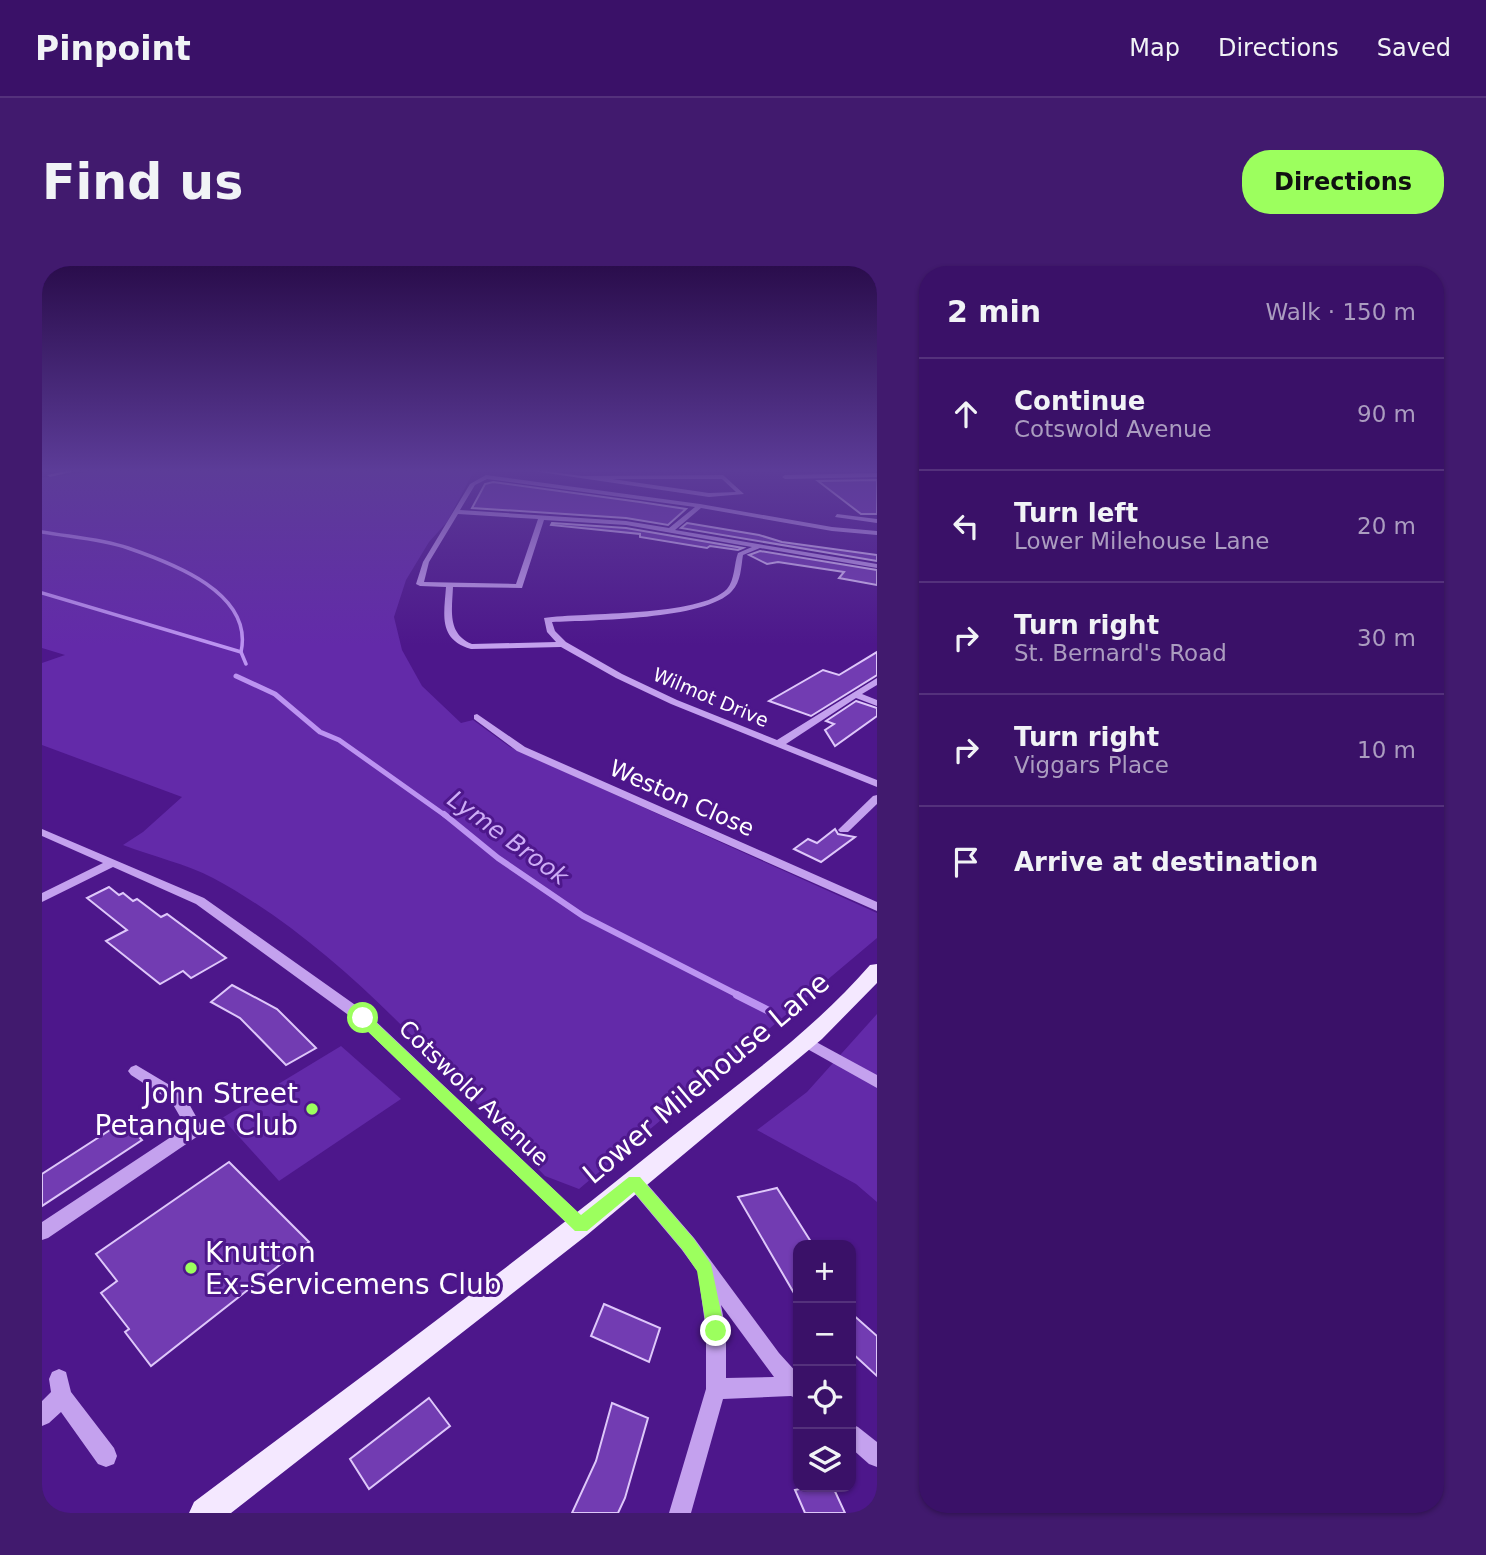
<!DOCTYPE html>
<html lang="en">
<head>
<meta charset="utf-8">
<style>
  :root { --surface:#3a1168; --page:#411a6e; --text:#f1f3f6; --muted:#ab9dc0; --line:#54317c; --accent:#9cff5e }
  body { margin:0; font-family:"DejaVu Sans",sans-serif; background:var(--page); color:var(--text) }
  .controls { position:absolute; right:21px; bottom:21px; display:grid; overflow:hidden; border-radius:14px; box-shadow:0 2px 5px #0004 }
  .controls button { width:63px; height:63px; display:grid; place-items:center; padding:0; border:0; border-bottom:2px solid var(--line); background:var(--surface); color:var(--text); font:35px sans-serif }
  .stop { position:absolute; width:21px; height:21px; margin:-16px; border:5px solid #9cff5e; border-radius:50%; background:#fff }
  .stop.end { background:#9cff5e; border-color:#fff; box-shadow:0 2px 7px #0008 }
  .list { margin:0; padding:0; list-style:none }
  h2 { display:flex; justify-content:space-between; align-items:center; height:91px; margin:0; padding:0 28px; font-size:30px }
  h2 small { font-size:23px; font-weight:400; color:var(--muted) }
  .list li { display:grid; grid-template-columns:46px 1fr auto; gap:21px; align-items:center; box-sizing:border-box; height:112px; padding:0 28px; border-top:2px solid var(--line) }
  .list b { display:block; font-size:26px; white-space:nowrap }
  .list p { margin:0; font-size:23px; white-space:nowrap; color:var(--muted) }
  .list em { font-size:23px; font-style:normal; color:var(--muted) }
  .icon { flex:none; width:38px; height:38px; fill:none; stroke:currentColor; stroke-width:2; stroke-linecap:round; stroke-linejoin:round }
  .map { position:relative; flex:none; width:835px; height:1247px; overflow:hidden; border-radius:28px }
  header { display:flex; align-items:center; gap:42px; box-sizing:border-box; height:98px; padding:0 35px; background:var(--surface); border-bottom:2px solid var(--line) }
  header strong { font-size:33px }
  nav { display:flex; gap:38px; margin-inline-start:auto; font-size:24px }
  .intro { display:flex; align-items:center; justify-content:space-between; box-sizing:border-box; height:168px; padding:0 42px }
  h1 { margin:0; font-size:49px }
  .button { padding:18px 32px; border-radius:28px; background:var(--accent); color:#111; font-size:24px; font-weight:700 }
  main { display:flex; gap:42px; padding:0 42px }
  aside { flex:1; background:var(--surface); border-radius:28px; box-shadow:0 2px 5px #0004 }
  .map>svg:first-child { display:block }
  .green { fill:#632aa9 }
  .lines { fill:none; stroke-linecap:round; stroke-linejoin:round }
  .stream-far3 { stroke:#bc93f1; stroke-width:3.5 }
  .stream-far2 { stroke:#bc93f1; stroke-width:5 }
  .stream-far1 { stroke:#bc93f1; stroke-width:6 }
  .stream { stroke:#bc93f1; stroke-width:8 }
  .building { fill:#723cb2; stroke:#dec7fa; stroke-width:2 }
  .minor { fill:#c4a1ee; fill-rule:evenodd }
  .major { fill:#f4e8ff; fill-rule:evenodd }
  .route { fill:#9cff5e }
  .poi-dot { fill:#9cff5e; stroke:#4d178b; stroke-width:2.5 }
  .labels { text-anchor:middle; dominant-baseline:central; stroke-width:6; stroke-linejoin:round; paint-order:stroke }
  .far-street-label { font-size:19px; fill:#fff; stroke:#4d178b }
  .street-label { font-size:23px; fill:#fff; stroke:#4d178b }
  .water-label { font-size:24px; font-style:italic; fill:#cdacf6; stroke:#4d178b }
  .near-street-label { font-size:28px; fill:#fff; stroke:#4d178b }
  .near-poi-label { font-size:28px; fill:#fff; stroke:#4d178b; text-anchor:end }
</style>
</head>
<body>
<header>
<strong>Pinpoint</strong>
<nav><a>Map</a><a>Directions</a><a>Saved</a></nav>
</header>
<div class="intro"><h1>Find us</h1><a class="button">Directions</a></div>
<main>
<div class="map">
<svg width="835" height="1247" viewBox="0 0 835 1247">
  <rect width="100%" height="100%" fill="#4d178b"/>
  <g class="green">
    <path d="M55,205H432L405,256L387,276L364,314L352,351L360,384L380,420L419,457L431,454L468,481L835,647V672L537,923L503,910C402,805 301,682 171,612C145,598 109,590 81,579L101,566L140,531L0,479V397L23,389L0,382V212Z"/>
    <polygon points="835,748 835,936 814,918 715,864 765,826"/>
    <polygon points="299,780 359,833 237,915 180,852"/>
  </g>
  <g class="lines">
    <g class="stream-far3">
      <path d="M0,266C28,271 59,273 86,282C130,297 212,327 199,386"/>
      <polyline points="0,327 199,386 204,398"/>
    </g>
    <polyline class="stream-far2" points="194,410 233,428 278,466 297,474 404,550"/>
    <polyline class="stream-far1" points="402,548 456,592 541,650 698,730"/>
    <polyline class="stream" points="695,729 727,745"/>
  </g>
  <g class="building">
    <polygon points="835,214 835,248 819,248 776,215"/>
    <polygon points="451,216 598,236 644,243 626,259 584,252 430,242 443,218"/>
    <polygon points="510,257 584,262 701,282 696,284 668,280 665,282 598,271 598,268 509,259"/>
    <polygon points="645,257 717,269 740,276 835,289 835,295 639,262"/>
    <polygon points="718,285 835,304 835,319 797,312 802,306 736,296 725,298 707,289"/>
    <polygon points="835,386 835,409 769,450 727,435 781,404 797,409"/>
    <polygon points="814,435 835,442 835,450 793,480 783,464 792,458 784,455"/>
    <polygon points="793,563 796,568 813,571 779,596 752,583 766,573 775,577"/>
    <polygon points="67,621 77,629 81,627 91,635 95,633 119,651 125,648 184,692 149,712 141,705 118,718 64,675 85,664 45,632"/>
    <polygon points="190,719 235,743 274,782 244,799 198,752 169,736"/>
    <polygon points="82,855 100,874 0,940 0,908"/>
    <polygon points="187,896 267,976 109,1100 83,1066 87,1063 59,1027 75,1015 54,988"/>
    <polygon points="735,922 771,979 756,979 756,1034 696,931"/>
    <polygon points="562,1038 618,1062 607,1096 549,1070"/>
    <polygon points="809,1047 835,1070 835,1110 809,1086"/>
    <polygon points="387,1132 408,1160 327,1223 308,1193"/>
    <polygon points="570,1137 606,1152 583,1232 576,1247 530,1247 554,1195"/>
    <polygon points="766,1221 791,1221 803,1247 763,1247 753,1224"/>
  </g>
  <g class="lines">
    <g class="minor">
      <polygon points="24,205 34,205 8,211 5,209"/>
      <path d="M491,205H502L540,210L681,209L702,228L667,231ZM570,213H680L694,226L667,227Z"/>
      <polygon points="835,207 835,211 743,213 740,211 743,209"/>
      <path d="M444,209L658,238L790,261L835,265V269L790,265L659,242L633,264L835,298V302L718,282L701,289C699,301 699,316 690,325C664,354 549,354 510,356L513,365L524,376L580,408L635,434L735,474L835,412V419L820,428L835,434V440L814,432L744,478L835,514V521L629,438L574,412L519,381L429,383C396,373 402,349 404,321L378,320L374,318L381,296L428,218ZM445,213L653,241L627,262L584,255L418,244L433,219ZM416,248L496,253L474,318L382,316L387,296ZM502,254L584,259L710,281L696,287C692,297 693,314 685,323C658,351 542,346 502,352L505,366L514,376L430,378C405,368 410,344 411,321L480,322Z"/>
      <polygon points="795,248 835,253 835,257 793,251"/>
      <polygon points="435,448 483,481 835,636 835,645 475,485 432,453 432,449"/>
      <polygon points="835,529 835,538 806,566 798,566 796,564 798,562 831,530"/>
      <polygon points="0,563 162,632 326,748 545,955 548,960 545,965 539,968 533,965 316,756 154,638 71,601 0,636 0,627 61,597 0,570"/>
      <polygon points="765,771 835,809 835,822 760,780 758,776 760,772"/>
      <polygon points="94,799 141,827 161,863 159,868 6,972 0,974 0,956 144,861 129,835 89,809 86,805 89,801"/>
      <path d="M593,909L599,911L652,972L737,1087L756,1108V1133L749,1130L681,1133L649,1247H627L664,1123V1065L656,1006L640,984L587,921L585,916L587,911ZM679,1039L732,1111L684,1112V1065Z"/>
      <polygon points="17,1103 24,1106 29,1126 72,1182 75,1190 72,1198 64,1201 56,1198 19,1146 7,1157 0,1160 0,1135 9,1126 7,1113 10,1106"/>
      <polygon points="809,1158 816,1161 835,1176 835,1201 827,1198 809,1182"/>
    </g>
    <path class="major" d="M835,698V717L780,773L545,969L189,1247H147L152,1236C312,1116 473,998 628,872C697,817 770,766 828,699Z"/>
  </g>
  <linearGradient id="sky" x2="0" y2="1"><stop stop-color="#2a0d4c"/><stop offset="0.54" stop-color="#5c3c98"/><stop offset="1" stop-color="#5c3c98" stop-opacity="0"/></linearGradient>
  <rect width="835" height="379" fill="url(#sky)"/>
  <polygon class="route" points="321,748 326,749 539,949 587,911 598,911 652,973 669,998 683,1065 680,1071 674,1074 667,1071 665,1065 655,1005 640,983 592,926 545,965 533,965 316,756 316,749"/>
  <g class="poi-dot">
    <circle cx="270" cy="843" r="7"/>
    <circle cx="149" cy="1002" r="7"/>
  </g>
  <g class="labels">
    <g class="far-street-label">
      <text transform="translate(669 431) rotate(23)">Wilmot Drive</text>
    </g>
    <g class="street-label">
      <text transform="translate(640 532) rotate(24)">Weston Close</text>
      <text transform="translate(432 827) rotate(44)">Cotswold Avenue</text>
    </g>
    <g class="water-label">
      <text transform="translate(466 572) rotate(36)">Lyme Brook</text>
    </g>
    <g class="near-street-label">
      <text transform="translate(664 812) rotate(-40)">Lower Milehouse Lane</text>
    </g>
    <g class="near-poi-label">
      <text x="256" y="827">John Street<tspan x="256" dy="32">Petanque Club</tspan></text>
      <text x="163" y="986" text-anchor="start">Knutton<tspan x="163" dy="32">Ex-Servicemens Club</tspan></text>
    </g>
  </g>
</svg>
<div class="controls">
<button>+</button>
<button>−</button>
<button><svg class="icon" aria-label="locate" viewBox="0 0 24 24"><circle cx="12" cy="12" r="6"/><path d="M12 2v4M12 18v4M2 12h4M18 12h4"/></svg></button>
<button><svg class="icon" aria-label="layers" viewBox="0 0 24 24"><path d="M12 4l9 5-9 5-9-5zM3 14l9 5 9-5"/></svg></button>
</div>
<div class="stop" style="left:321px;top:752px"></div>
<div class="stop end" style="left:674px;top:1065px"></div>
</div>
<aside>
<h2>2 min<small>Walk · 150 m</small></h2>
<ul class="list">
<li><svg class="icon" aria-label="ahead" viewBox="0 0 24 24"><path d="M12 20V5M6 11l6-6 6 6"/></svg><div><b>Continue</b><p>Cotswold Avenue</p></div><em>90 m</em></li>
<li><svg class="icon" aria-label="left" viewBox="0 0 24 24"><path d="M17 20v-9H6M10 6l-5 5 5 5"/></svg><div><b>Turn left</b><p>Lower Milehouse Lane</p></div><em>20 m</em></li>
<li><svg class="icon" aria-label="right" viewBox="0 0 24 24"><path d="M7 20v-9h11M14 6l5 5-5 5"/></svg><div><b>Turn right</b><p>St. Bernard's Road</p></div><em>30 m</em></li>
<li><svg class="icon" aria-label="right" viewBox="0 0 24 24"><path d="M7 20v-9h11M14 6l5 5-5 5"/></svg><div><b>Turn right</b><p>Viggars Place</p></div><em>10 m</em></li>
<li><svg class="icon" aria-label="arrive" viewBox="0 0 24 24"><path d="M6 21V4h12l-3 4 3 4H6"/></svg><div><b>Arrive at destination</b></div></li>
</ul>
</aside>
</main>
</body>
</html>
